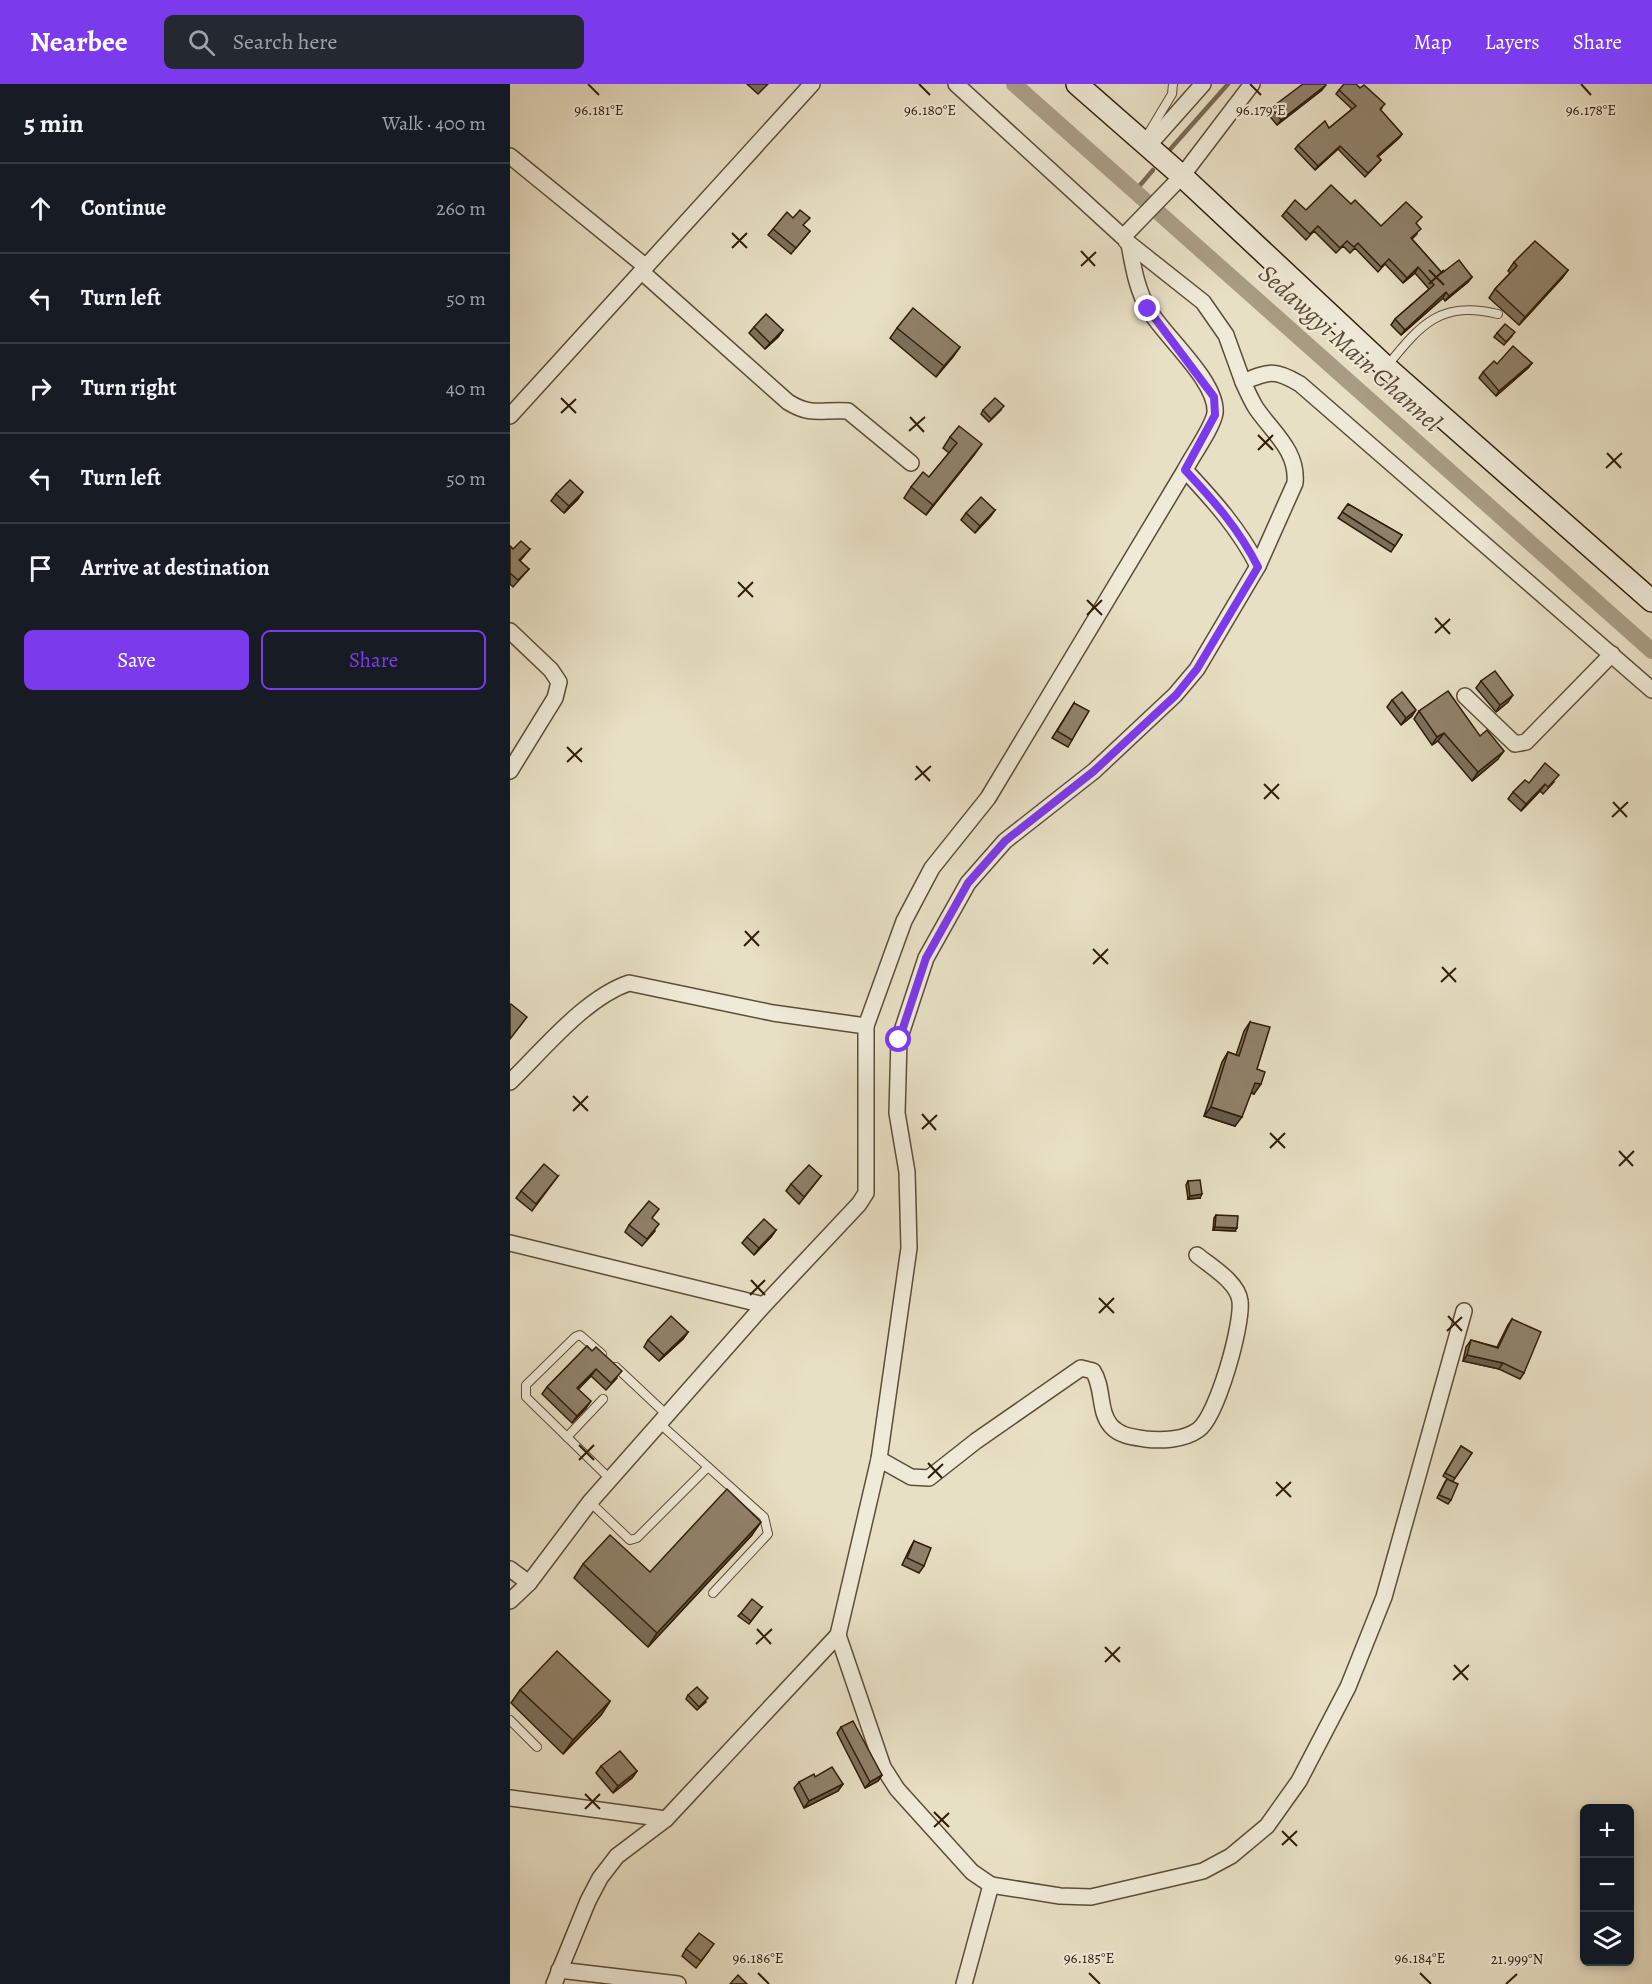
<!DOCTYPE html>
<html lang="en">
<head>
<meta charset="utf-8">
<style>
  :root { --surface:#171b24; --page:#242831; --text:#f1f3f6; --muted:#9ea1a6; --line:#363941; --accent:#7c3aed }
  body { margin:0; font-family:Alegreya,serif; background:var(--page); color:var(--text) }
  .controls { position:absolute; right:18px; bottom:18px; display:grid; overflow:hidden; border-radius:9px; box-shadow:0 3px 9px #0003 }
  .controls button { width:54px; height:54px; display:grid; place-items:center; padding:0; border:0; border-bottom:2px solid var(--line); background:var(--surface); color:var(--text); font:30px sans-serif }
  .stop { position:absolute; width:18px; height:18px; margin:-14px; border:4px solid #7c3aed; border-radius:50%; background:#fff }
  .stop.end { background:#7c3aed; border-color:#fff; box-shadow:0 2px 6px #0008 }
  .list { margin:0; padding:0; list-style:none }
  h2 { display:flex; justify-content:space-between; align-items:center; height:78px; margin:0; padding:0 24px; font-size:26px }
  h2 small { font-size:20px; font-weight:400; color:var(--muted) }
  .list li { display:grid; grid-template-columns:39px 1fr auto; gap:18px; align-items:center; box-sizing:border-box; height:90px; padding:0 24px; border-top:2px solid var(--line) }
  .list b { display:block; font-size:22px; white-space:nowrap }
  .list em { font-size:20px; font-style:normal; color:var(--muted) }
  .actions { display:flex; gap:12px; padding:18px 24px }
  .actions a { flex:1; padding:14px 0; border:2px solid var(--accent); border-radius:9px; text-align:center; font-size:21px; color:var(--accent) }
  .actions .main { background:var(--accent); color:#fff }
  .icon { flex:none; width:33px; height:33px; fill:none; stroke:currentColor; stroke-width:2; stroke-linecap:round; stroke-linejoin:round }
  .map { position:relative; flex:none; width:1142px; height:1900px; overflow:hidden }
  header { display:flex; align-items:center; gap:36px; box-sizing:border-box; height:84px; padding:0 30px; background:var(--accent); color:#fff }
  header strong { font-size:28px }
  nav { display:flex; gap:33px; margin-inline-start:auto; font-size:21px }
  .search { width:420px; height:54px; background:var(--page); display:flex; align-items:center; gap:15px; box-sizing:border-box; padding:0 21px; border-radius:9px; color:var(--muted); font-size:22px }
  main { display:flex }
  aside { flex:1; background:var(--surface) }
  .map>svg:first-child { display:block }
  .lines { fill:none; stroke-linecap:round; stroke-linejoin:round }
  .stream { stroke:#786953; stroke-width:4.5 }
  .canal { stroke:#a99d85; stroke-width:16 }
  .lane-casing { stroke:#5d4d38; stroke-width:10 }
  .street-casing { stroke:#5d4d38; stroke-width:18 }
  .secondary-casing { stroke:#2f1c09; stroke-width:24 }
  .lane { stroke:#f0ebd9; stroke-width:8 }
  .street { stroke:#f0ebd9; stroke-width:15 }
  .secondary { stroke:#f0ebd9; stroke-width:21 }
  .wall { fill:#7b705c; stroke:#2f1c09; stroke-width:1.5 }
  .shaded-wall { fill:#645b4b; stroke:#2f1c09; stroke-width:1.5 }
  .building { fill:#8f826b; stroke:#2f1c09; stroke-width:1.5 }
  .route { stroke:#7c3aed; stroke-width:8 }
  .ticks { fill:none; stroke:#2f1c09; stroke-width:2 }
  .labels { text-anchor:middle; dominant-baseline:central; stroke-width:4.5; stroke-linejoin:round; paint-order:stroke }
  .water-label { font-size:26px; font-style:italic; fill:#5a4934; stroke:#f0ebd9 }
  .ticks-label { font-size:15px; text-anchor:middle; fill:#2f1c09; stroke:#f0ebd9; stroke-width:4.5; stroke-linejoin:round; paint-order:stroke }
</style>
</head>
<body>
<header>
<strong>Nearbee</strong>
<div class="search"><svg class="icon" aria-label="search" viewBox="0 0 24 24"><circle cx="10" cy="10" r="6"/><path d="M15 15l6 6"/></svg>Search here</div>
<nav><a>Map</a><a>Layers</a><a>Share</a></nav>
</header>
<main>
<aside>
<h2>5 min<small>Walk · 400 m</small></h2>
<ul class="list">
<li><svg class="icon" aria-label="ahead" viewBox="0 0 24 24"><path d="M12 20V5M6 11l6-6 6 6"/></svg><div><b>Continue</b></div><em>260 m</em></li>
<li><svg class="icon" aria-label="left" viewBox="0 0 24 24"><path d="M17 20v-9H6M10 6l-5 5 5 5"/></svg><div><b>Turn left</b></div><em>50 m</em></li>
<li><svg class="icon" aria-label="right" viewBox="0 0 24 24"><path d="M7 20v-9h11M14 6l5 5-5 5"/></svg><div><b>Turn right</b></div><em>40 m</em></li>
<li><svg class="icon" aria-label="left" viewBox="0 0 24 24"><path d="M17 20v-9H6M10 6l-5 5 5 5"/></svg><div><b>Turn left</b></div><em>50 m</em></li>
<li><svg class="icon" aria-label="arrive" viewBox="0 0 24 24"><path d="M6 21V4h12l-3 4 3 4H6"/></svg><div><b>Arrive at destination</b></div></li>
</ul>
<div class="actions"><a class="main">Save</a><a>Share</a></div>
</aside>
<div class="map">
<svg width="1142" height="1900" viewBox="0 0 1142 1900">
  <rect width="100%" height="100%" fill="#e8e0c5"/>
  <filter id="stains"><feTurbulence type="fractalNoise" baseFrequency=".00333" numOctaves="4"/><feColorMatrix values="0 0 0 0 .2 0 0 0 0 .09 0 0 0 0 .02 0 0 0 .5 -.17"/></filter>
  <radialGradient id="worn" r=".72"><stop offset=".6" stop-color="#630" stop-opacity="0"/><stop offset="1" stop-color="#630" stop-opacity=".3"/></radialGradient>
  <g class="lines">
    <g class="stream">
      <polyline points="656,70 718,0"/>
      <polyline points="626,106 643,86"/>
    </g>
    <polyline class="canal" points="504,0 1142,567"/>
    <defs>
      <g id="lane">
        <polyline points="635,55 662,10 663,0"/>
        <path d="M877,282C911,240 931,216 988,230"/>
        <polyline points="92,1270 70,1251 65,1253 16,1301 16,1313 100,1395"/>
        <polyline points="106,1283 157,1331"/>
        <polyline points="149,1339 254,1433 258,1450 203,1509"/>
        <polyline points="57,1353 93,1315"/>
        <polyline points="80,1418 120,1456 127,1454 198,1383"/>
        <polyline points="0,1636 27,1663"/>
      </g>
      <g id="street">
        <polyline points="446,0 613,153 672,92 742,0"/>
        <polyline points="637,63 693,0"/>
        <polyline points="0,72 135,182"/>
        <path d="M616,157L693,218L716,251L733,298C759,287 765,285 790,300L1142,606"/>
        <path d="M132,188L278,318C302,333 312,325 338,327L401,379"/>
        <polyline points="0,332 302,0"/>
        <path d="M675,386C704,417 729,445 748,482"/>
        <polyline points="0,547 41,586 49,598 45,614 0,687"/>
        <polyline points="955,612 1005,660 1016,658 1102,570"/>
        <path d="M0,998C34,965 75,914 119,899L263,929L356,942"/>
        <polyline points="0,1159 254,1221"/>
        <path d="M369,1375L401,1393L419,1394L466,1357L571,1284L583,1287C594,1304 588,1327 601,1342C610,1352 623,1353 635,1355C651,1357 674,1356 688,1346C707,1333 733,1240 730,1217C728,1198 700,1182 687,1171"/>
        <polyline points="0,1485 19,1499"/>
        <path d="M0,1517L19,1499L80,1418L254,1221L349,1120L356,1109V942L394,837L422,784L478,714L675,386C682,372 703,343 705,329C708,298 655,253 639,226C627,207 623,182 619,160"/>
        <polyline points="0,1714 156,1735"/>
        <polyline points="481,1801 550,1812 581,1813 693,1787 721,1772 757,1742 789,1697 838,1603 874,1513 954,1227"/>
        <polyline points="49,1886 168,1900"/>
        <polyline points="44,1900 78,1817 90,1794 107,1772 156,1735 328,1551"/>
        <path d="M454,1900L481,1801L462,1788L387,1705L373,1683L328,1551L369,1375L399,1164L397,1088L387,1029L389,956L416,874L458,799L495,757L584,687L665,611L687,585L748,482L785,399C788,367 763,349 746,324C741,316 737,307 733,298"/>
      </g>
      <polyline id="secondary" points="567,0 672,92 876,283 1142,517"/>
    </defs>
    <use href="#lane" class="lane-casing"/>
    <use href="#street" class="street-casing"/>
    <use href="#secondary" class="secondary-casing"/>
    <use href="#lane" class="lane"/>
    <use href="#street" class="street"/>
    <use href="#secondary" class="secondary"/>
  </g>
  <g class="wall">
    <polygon points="237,0 258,0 248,10"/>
    <polygon points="812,6 767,41 757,29 761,24"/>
    <polygon points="829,6 872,24 870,26 892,50 889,54 868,73 871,76 855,93 828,65 805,86 785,65 788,61 819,44 842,25 826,10"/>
    <polygon points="841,120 871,142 906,140 907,150 902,155 932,189 962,193 958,198 935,217 933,214 891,251 881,241 885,235 919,205 905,189 893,199 875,180 868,188 845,164 840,169 833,162 826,169 804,147 796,156 772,132 776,127 796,126"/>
    <polygon points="294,142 300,147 281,170 258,151 263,145"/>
    <polygon points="1004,178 1058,186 1052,194 1009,241 979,214 985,205 1000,189 998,187"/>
    <polygon points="244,243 273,246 268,253 255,265 239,249"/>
    <polygon points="387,244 450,263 426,293 380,254"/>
    <polygon points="987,249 1002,252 994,261 984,253"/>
    <polygon points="1022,279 1018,284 986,312 969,294 973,288 987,280"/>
    <polygon points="473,326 491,326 479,338 471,330"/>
    <polygon points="440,353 464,371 416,431 394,414 401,403 419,393 439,369 433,364"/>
    <polygon points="46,410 68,415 54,429 41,417"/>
    <polygon points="838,420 892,451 881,468 828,434"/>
    <polygon points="485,426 465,449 451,436 456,429"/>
    <polygon points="0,462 3,465 20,465 10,477 19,485 3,503 0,500"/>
    <polygon points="971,597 998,618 986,628 966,604"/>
    <polygon points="882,616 902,632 891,641 877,623"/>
    <polygon points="564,619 562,656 558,663 542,654"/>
    <polygon points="909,627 970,652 988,675 962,697 928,657 922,661 904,635"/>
    <polygon points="1044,698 1033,710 1030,707 1011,727 998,715 1003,708 1019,699"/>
    <polygon points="740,938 747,985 744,1010 741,1009 725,1042 694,1032 712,978 718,968 726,971 734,947"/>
    <polygon points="48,1092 22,1127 6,1114 11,1107"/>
    <polygon points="311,1092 289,1120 276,1107 281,1100"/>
    <polygon points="678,1097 690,1114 678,1115 676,1101"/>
    <polygon points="706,1131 725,1147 703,1146 704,1134"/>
    <polygon points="142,1134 145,1147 132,1162 115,1148 119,1141"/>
    <polygon points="266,1146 261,1153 244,1171 232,1159 237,1153"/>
    <polygon points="1002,1235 1014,1289 1010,1295 989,1285 953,1277 956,1263 961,1256 987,1263 998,1241"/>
    <polygon points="178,1248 173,1255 149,1277 134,1263 138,1256"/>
    <polygon points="77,1262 107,1294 96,1306 81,1292 68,1305 76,1324 62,1339 32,1310 37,1303"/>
    <polygon points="951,1362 962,1369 943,1397 941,1416 938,1420 927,1414 935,1398 937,1395 939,1396 933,1392"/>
    <polygon points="242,1451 138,1563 64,1494 73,1480 140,1488"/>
    <polygon points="404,1457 414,1482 409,1489 392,1481 400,1464"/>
    <polygon points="252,1523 239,1540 228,1532 231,1529"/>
    <polygon points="10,1606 100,1617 91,1631 53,1670 1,1619"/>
    <polygon points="178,1611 196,1618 187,1626 176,1615"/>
    <polygon points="331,1643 372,1691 368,1697 355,1704 327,1649"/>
    <polygon points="91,1682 127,1687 122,1694 103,1709 86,1689"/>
    <polygon points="305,1693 333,1700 328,1707 294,1724 284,1704 289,1698"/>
    <polygon points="176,1865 199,1867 186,1884 172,1872"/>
  </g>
  <g class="shaded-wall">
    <polygon points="816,1 812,6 767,41 771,36"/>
    <polygon points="892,50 889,54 864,76 867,72"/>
    <polygon points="830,62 828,65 805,86 808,82"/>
    <polygon points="908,183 905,189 893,199 897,194"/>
    <polygon points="1058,186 1052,194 1009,241 1015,233"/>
    <polygon points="962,193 958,198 935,217 939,212"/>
    <polygon points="936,208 933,214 891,251 895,246"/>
    <polygon points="273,246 268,253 255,265 260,259"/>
    <polygon points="450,263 443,273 426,293 434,282"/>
    <polygon points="1022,279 1018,284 986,312 989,307"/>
    <polygon points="472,360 464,371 416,431 423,421"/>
    <polygon points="73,408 68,415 54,429 59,422"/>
    <polygon points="485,426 480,433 465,449 470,442"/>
    <polygon points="1003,611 998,618 986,628 990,621"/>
    <polygon points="906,626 902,632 891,641 896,634"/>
    <polygon points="934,649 928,657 922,661 927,653"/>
    <polygon points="994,667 988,675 962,697 968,688"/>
    <polygon points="1035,700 1030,707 1011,727 1016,720"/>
    <polygon points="745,999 751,1000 744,1010 739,1008"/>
    <polygon points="701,1023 732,1033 725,1042 694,1032"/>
    <polygon points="692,1110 690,1114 678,1115 680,1112"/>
    <polygon points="705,1143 727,1144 725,1147 703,1146"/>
    <polygon points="266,1146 261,1153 244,1171 249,1164"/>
    <polygon points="178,1248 173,1255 149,1277 154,1271"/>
    <polygon points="957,1271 993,1279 989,1285 953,1277"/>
    <polygon points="86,1285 81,1292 63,1311 67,1304"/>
    <polygon points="81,1317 76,1324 62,1339 67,1332"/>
    <polygon points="251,1438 242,1451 138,1563 147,1549"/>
    <polygon points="100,1617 91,1631 53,1670 63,1656"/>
    <polygon points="127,1687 122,1694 103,1709 108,1702"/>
    <polygon points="372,1691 368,1697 355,1704 360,1698"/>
    <polygon points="333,1700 328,1707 294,1724 299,1717"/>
  </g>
  <g class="building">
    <polygon points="793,0 815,0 816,1 771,36 761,24"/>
    <polygon points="834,0 846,0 850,4 854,1 875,20 870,25 892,50 867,72 871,76 858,89 830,62 808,82 788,61 815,37 819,44 846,22 829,6"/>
    <polygon points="821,101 841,120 845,116 871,142 896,118 912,133 906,139 911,145 901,154 917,172 932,189 949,176 962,193 939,212 936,208 895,246 885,235 924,201 908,183 897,194 879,175 871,183 848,159 844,163 837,157 830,164 808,142 800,150 776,127 785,116 796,126"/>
    <polygon points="290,126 300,134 293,141 300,147 286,164 263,145 277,128 283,134"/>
    <polygon points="1025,157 1058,186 1015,233 985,205 1007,182 1004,178"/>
    <polygon points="403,224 450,263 434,282 387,244"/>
    <polygon points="256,230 273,246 260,259 244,243"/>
    <polygon points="995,240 1005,248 996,258 987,249"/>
    <polygon points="1003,262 1022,279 989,307 973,288 984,277 987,280"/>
    <polygon points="485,314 494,322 481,335 473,326"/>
    <polygon points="449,342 472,360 423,421 401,403 413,388 419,393 447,359 440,353"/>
    <polygon points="60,396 73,408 59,422 46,410"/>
    <polygon points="471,413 485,426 470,442 456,429"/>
    <polygon points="838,420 892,451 885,462 832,428"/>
    <polygon points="11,457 20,465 9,476 19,485 8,496 0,489 0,462 3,465"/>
    <polygon points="985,587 1003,611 990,621 971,597"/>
    <polygon points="938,607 970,652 977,646 994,667 968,688 934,649 927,653 909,627"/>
    <polygon points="892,608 906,626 896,634 882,616"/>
    <polygon points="564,619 579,627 562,656 547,647"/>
    <polygon points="1035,679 1049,691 1038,703 1035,700 1016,720 1003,708 1015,696 1019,699"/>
    <polygon points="1,920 17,933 0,955 0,921"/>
    <polygon points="740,938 760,943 747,985 755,988 751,1000 745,999 732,1033 701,1023 718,968 729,972"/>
    <polygon points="34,1080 48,1092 26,1120 11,1107"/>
    <polygon points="299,1081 311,1092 294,1113 281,1100"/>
    <polygon points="690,1096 692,1110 680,1112 678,1097"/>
    <polygon points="139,1117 149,1125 142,1134 149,1140 137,1155 119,1141"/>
    <polygon points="706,1131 728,1132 727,1144 705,1143"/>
    <polygon points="254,1135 266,1146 249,1164 237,1153"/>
    <polygon points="161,1232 178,1248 154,1271 138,1256"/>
    <polygon points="1002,1235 1031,1248 1014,1289 993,1279 957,1271 961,1256 988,1264"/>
    <polygon points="77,1262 82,1267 86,1263 112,1287 101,1299 86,1285 67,1304 81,1317 67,1332 37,1303"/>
    <polygon points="951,1362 962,1369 945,1394 935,1389"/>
    <polygon points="937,1395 948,1400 941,1416 929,1411"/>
    <polygon points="217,1405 251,1438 147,1549 73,1480 100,1451 140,1488"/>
    <polygon points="404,1457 421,1464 414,1482 397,1474"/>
    <polygon points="242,1515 252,1523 241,1537 231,1529"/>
    <polygon points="47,1567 100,1617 63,1656 10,1606"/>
    <polygon points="187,1603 198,1614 189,1623 178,1611"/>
    <polygon points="343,1637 372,1691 360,1698 331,1643"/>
    <polygon points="110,1667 127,1687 108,1702 91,1682"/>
    <polygon points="322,1683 333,1700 299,1717 289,1698 304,1690 305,1693"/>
    <polygon points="189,1849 204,1860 191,1877 176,1865"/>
    <polygon points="228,1891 237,1900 220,1900"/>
  </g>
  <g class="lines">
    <path class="route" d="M389,956L416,874L458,799L495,757L584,687L666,611L687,585L748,483C729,445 704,417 675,386L705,331L704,313L638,225"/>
  </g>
  <path class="ticks" d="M78,0L89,11M409,0L420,11M740,0L751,11M1071,0L1081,11M222,149L237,164M222,164L237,149M571,167L585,182M571,182L586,168M919,186L934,201M919,200L934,186M51,314L66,329M51,329L66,315M400,333L414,348M399,347L415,333M748,351L763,366M748,366L763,351M1097,369L1111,384M1096,384L1112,369M228,498L243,513M228,513L243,498M577,516L592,531M577,531L592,516M925,534L940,550M925,549L940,535M57,663L72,678M57,678L72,664M406,682L420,697M405,696L421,682M754,700L769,715M754,715L769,700M1103,718L1117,733M1102,733L1118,718M235,847L249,862M234,862L249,847M583,865L598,880M583,880L598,865M932,883L946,898M931,898L946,884M63,1012L78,1027M63,1027L78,1012M412,1030L426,1046M412,1045L427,1031M760,1049L775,1064M760,1064L775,1049M1109,1067L1123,1082M1109,1082L1124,1067M241,1196L255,1211M240,1211L255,1196M589,1214L604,1229M589,1229L604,1214M938,1232L952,1247M937,1247L952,1233M69,1361L84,1376M69,1376L84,1361M418,1379L432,1394M418,1394L433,1380M766,1398L781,1413M766,1412L781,1398M247,1545L261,1560M246,1560L262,1545M595,1563L610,1578M595,1578L610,1563M944,1581L958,1596M943,1596L959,1581M75,1710L90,1725M75,1725L90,1710M424,1728L439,1743M424,1743L439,1729M772,1747L787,1762M772,1761L787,1747M248,1889L259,1900M579,1889L590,1900M910,1889L921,1900M996,1900L1007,1890"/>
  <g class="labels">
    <g class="water-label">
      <text transform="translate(840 264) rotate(42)">Sedawgyi Main Channel</text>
    </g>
  </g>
  <g class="ticks-label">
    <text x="89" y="31">96.181°E</text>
    <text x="420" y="31">96.180°E</text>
    <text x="751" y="31">96.179°E</text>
    <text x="1081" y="31">96.178°E</text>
    <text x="248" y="1879">96.186°E</text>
    <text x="579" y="1879">96.185°E</text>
    <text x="910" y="1879">96.184°E</text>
    <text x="1007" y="1880">21.999°N</text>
  </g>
  <rect width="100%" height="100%" filter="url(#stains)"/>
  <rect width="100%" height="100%" fill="url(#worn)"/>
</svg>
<div class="controls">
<button>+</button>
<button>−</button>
<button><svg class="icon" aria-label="layers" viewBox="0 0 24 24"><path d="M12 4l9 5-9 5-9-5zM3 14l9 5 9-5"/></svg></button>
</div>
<div class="stop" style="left:389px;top:956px"></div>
<div class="stop end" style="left:638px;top:225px"></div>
</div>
</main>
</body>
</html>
